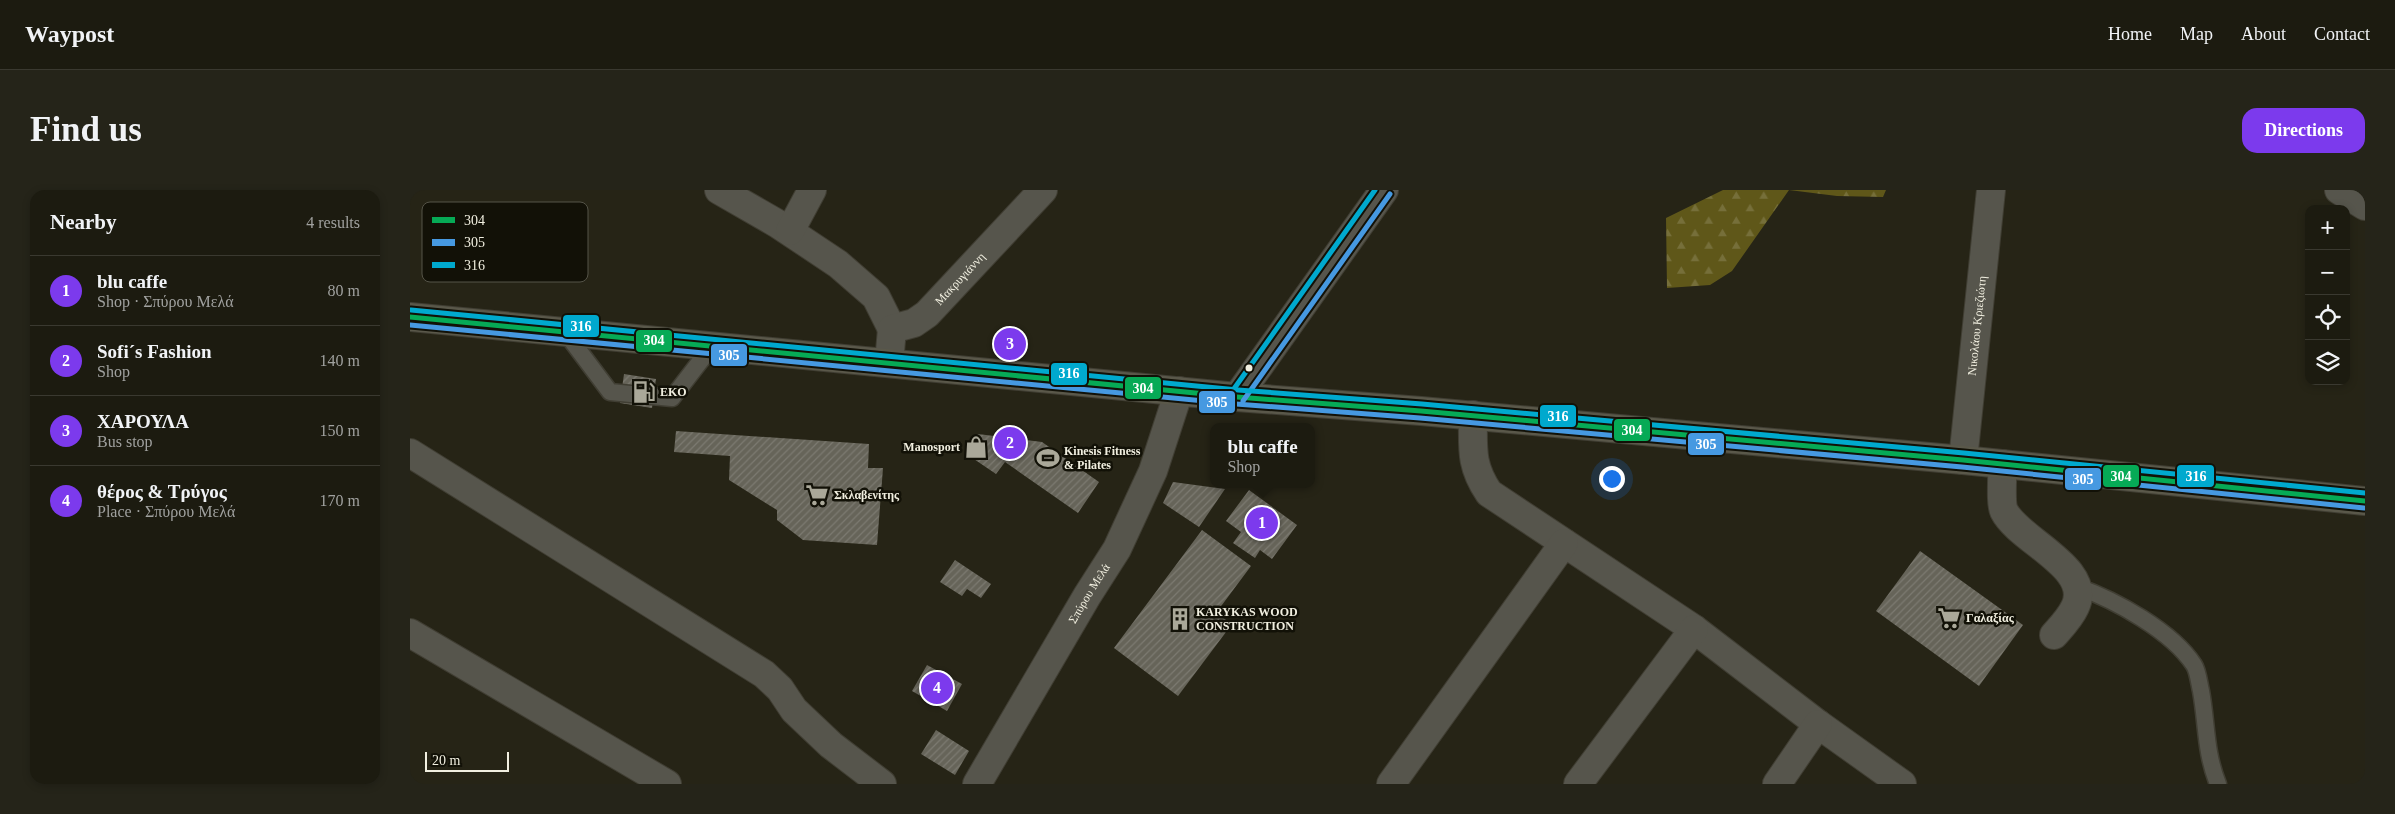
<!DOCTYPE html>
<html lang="en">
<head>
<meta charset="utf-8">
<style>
  :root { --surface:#1c1b10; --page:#252419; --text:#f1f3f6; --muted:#a0a19f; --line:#3a3930; --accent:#7c3aed }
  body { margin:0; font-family:Georgia,serif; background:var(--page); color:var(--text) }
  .controls { position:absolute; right:15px; top:15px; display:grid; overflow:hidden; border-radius:10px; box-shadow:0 2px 8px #0003 }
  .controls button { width:45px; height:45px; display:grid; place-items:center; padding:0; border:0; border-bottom:1px solid var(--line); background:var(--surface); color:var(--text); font:25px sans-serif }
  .scale { position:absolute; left:15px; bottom:12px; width:84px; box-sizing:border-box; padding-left:5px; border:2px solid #f1efe0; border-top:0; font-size:14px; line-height:18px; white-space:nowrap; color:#f1efe0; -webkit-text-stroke:4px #121107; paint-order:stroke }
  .you { position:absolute; left:1201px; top:288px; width:18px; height:18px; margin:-12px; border:4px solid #fff; border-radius:50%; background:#1a73e8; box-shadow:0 0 0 8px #1a73e833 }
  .badge { display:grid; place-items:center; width:32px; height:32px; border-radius:50%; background:var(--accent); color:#fff; font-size:16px; font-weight:700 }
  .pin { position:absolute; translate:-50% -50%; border:2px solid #fff; box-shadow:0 1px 5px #0006 }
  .popup { position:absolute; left:800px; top:233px; width:105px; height:65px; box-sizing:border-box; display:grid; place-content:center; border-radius:10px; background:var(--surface); filter:drop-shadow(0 1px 4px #0005); font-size:16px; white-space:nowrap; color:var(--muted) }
  .popup b { font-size:19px; color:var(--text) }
  .popup::after { content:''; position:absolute; left:50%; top:100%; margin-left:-10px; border:10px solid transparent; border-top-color:var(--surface) }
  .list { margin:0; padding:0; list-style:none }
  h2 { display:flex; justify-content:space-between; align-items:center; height:65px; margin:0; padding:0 20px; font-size:21px }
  h2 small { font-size:16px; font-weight:400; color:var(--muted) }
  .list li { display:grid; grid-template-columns:32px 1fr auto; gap:15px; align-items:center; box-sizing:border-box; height:70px; padding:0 20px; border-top:1px solid var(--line) }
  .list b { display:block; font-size:19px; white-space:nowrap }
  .list p { margin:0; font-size:16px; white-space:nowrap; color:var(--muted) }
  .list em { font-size:16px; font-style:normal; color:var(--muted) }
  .icon { flex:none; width:28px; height:28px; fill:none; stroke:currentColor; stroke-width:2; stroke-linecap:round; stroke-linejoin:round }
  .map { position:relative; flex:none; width:1955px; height:594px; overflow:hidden; border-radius:15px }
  header { display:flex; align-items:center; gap:30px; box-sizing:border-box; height:70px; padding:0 25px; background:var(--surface); border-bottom:1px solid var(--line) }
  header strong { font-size:24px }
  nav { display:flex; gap:28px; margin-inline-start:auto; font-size:18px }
  .intro { display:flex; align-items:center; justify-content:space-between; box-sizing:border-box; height:120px; padding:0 30px }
  h1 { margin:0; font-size:35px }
  .button { padding:12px 22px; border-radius:15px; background:var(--accent); color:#fff; font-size:18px; font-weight:700 }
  main { display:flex; gap:30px; padding:0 30px }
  aside { flex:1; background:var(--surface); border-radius:15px; box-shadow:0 2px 8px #0003 }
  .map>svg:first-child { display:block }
  .forest { fill:url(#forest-firs) }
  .building { fill:url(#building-hatch) }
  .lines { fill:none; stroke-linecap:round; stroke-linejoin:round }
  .service-casing { stroke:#403e33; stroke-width:19 }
  .minor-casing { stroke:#403e33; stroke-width:30 }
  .tertiary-casing { stroke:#403e33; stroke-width:30 }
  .secondary-casing { stroke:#403e33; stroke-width:30 }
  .service { stroke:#56554c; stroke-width:16 }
  .minor { stroke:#56554c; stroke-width:28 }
  .tertiary { stroke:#56554c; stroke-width:28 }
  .secondary { stroke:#5a584a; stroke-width:28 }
  .bus-1-casing { stroke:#121107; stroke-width:9 }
  .bus-2-casing { stroke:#121107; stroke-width:9 }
  .bus-3-casing { stroke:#121107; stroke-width:9 }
  .bus-1 { stroke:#06aa56; stroke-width:5 }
  .bus-2 { stroke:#4699e1; stroke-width:5 }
  .bus-3 { stroke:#00a9ce; stroke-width:5 }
  .bus-dot { fill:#f1efe0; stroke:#121107; stroke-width:2 }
  .labels { text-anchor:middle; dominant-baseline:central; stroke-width:5; stroke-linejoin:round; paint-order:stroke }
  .street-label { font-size:12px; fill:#f1efe0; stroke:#121107 }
  .poi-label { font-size:12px; font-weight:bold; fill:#f1efe0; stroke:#121107; text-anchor:start }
  .key { fill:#121107; stroke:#555448; stroke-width:1 }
  .key-label { font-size:14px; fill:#f1efe0 }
  .line-badge { stroke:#121107; stroke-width:2 }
  .badge-label { font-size:14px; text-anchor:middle; font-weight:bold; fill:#fff }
</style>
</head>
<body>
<header>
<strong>Waypost</strong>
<nav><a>Home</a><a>Map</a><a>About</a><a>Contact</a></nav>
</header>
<div class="intro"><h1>Find us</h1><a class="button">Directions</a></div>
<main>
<aside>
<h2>Nearby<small>4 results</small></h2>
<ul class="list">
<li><span class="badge">1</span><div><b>blu caffe</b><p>Shop · Σπύρου Μελά</p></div><em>80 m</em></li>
<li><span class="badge">2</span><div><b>Sofi´s Fashion</b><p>Shop</p></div><em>140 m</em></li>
<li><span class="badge">3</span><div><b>ΧΑΡΟΥΛΑ</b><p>Bus stop</p></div><em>150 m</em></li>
<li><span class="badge">4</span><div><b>θέρος &amp; Τρύγος</b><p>Place · Σπύρου Μελά</p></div><em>170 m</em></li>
</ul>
</aside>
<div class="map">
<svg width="1955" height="594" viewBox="0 0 1955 594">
  <defs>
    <pattern id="forest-firs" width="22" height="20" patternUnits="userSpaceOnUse" patternTransform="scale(1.25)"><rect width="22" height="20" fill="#5f5719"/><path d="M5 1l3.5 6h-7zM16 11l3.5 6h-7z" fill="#766f3a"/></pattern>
    <pattern id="building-hatch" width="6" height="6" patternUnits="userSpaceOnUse" patternTransform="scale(1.25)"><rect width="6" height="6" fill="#666459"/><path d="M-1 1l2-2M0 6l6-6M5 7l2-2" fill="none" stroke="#7c7a71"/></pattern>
  </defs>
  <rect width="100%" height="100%" fill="#262416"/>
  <polygon class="forest" points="1313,0 1476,0 1473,7 1427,6 1379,0 1322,81 1300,95 1257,98 1256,28"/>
  <g class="building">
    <polygon points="214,184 246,189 242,218 210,213"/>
    <polygon points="266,241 459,254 458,278 473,278 467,355 393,350 367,330 367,320 319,290 320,266 264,262"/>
    <polygon points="568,244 632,252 689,292 668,323 595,272 586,284 555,263"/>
    <polygon points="763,292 815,299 789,337 753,313"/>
    <polygon points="839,300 887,335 862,369 850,360 845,368 823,353 831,342 816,331"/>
    <polygon points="792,340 841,376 806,423 822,434 768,506 704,458"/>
    <polygon points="1510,361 1613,435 1569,496 1466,421"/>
    <polygon points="545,370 581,394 571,408 557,399 552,406 530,392"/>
    <polygon points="517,475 552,494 537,521 502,501"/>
    <polygon points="526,540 559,561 545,585 511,564"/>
  </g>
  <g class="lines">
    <defs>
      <g id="service">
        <polyline points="155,142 200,202 262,208 302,156"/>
        <path d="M1668,397C1705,410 1762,441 1784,475C1788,481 1789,493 1791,501C1797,534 1795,562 1808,594"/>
      </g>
      <g id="minor">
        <polyline points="309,0 368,34 428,74 466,107 482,139"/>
        <polyline points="1929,0 1955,16"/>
        <polyline points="380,41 402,0"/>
        <path id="s1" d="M479,173L482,139L504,133L517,124L633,0"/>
        <path d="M1063,225C1063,258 1060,275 1079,303L1284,439L1408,534L1492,594"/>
        <polyline points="0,263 354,484 370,499 384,520 421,555 472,594"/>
        <path id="s2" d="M1553,270L1581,0"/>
        <path d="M1592,274C1593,285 1590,312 1594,321C1609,351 1684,378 1665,417C1660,428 1652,436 1644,445"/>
        <polyline points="0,443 257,594"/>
        <path id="s3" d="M567,594L677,406L707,359L743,281L769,201"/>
        <polyline points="981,594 1154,353"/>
        <polyline points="1168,594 1284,439"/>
        <polyline points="1367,594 1408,534"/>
      </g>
      <polyline id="tertiary" points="827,207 974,0"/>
      <polyline id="secondary" points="0,127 827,207 1011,221 1553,270 1955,311"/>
    </defs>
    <use href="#service" class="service-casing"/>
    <use href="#minor" class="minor-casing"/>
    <use href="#tertiary" class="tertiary-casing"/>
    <use href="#secondary" class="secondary-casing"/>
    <use href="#service" class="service"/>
    <use href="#minor" class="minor"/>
    <use href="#tertiary" class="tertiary"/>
    <use href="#secondary" class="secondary"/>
    <defs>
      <polyline id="bus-1" points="0,127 827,207 1011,221 1553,270 1955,311"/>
      <g id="bus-2">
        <polyline points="0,135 826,214 1010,228 1552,277 1954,318"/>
        <polyline points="833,211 980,4"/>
      </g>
      <g id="bus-3">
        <polyline points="1,120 828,200 1012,214 1554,263 1955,303"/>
        <polyline points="821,203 965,0"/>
      </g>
    </defs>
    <use href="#bus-1" class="bus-1-casing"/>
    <use href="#bus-2" class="bus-2-casing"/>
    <use href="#bus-3" class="bus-3-casing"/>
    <use href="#bus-1" class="bus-1"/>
    <use href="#bus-2" class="bus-2"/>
    <use href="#bus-3" class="bus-3"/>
  </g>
  <defs>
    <symbol id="fuel-bare" viewBox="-9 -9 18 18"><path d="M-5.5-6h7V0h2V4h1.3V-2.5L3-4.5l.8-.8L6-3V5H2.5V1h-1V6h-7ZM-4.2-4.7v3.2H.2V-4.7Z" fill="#aaa899" stroke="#121107" stroke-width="2.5" paint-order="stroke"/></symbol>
    <symbol id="shop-bare" viewBox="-9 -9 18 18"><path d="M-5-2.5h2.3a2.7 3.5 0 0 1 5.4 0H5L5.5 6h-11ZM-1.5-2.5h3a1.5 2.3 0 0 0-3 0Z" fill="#aaa899" stroke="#121107" stroke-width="2.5" paint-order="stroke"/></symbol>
    <symbol id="stadium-bare" viewBox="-9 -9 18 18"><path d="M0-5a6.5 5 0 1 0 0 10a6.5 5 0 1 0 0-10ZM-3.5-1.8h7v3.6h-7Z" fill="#aaa899" stroke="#121107" stroke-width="2.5" paint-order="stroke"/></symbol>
    <symbol id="supermarket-bare" viewBox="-9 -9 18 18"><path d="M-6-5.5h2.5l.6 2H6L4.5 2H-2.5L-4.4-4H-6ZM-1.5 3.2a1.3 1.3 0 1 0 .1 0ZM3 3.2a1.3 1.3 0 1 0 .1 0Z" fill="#aaa899" stroke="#121107" stroke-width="2.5" paint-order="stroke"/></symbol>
    <symbol id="building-bare" viewBox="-9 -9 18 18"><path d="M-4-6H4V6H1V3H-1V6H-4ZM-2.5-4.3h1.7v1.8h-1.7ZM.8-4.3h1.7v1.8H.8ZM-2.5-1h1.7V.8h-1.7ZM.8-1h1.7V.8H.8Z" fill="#aaa899" stroke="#121107" stroke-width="2.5" paint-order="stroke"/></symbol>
  </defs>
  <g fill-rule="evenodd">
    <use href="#fuel-bare" x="218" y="186" width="32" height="32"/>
    <use href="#shop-bare" x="550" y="241" width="32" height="32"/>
    <use href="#stadium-bare" x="622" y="252" width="32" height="32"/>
    <use href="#supermarket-bare" x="391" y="289" width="32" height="32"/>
    <use href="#supermarket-bare" x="1523" y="412" width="32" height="32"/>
    <use href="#building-bare" x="754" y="413" width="32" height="32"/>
  </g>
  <circle class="bus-dot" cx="839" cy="178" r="4.5"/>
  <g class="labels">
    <g class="street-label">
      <text stroke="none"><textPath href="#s1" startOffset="121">Μακρυγιάννη</textPath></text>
      <text stroke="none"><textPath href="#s2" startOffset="135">Νικολάου Κριεζιώτη</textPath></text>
      <text stroke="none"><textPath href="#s3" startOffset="221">Σπύρου Μελά</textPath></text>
    </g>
    <g class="poi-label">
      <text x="250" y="202">EKO</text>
      <text x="550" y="257" text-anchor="end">Manosport</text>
      <text x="654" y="261">Kinesis Fitness<tspan x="654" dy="14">&amp; Pilates</tspan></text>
      <text x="424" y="305">Σκλαβενίτης</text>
      <text x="786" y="422">KARYKAS WOOD<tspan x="786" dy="14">CONSTRUCTION</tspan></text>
      <text x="1556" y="428">Γαλαξίας</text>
    </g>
  </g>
  <rect x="12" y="12" width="166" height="80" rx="8" class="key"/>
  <rect x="22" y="27" width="23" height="6" fill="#06aa56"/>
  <rect x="22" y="49" width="23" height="7" fill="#4699e1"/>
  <rect x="22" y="72" width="23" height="6" fill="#00a9ce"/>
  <g class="key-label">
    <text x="54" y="35">304</text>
    <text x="54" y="57">305</text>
    <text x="54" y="80">316</text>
  </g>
  <g class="line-badge">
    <rect x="152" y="124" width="38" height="24" rx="5" fill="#00a9ce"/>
    <rect x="225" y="139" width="38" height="24" rx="5" fill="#06aa56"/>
    <rect x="300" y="153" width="38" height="24" rx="5" fill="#4699e1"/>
    <rect x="640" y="172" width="38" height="24" rx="5" fill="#00a9ce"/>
    <rect x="714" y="186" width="38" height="24" rx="5" fill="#06aa56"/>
    <rect x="788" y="200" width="38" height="24" rx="5" fill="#4699e1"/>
    <rect x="1129" y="214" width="38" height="24" rx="5" fill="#00a9ce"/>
    <rect x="1203" y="228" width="38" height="24" rx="5" fill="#06aa56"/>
    <rect x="1277" y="242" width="38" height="24" rx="5" fill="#4699e1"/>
    <rect x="1766" y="274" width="39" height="24" rx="5" fill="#00a9ce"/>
    <rect x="1692" y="274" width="38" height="24" rx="5" fill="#06aa56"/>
    <rect x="1654" y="277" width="38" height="24" rx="5" fill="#4699e1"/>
  </g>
  <g class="badge-label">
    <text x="171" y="141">316</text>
    <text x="244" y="155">304</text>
    <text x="319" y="170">305</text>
    <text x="659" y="188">316</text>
    <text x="733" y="203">304</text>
    <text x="807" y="217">305</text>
    <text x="1148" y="231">316</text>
    <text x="1222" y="245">304</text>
    <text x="1296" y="259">305</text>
    <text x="1786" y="291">316</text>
    <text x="1711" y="291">304</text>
    <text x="1673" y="294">305</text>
  </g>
</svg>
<div class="controls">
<button>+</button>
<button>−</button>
<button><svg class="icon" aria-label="locate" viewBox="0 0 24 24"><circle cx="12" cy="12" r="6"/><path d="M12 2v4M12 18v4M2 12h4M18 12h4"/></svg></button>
<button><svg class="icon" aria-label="layers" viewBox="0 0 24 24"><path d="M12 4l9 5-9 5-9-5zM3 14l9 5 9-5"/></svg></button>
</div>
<div class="scale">20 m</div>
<div class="you"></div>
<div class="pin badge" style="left:852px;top:333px">1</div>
<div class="popup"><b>blu caffe</b>Shop</div>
<div class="pin badge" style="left:600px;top:253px">2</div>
<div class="pin badge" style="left:600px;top:154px">3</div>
<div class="pin badge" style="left:527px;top:498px">4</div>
</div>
</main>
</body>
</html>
